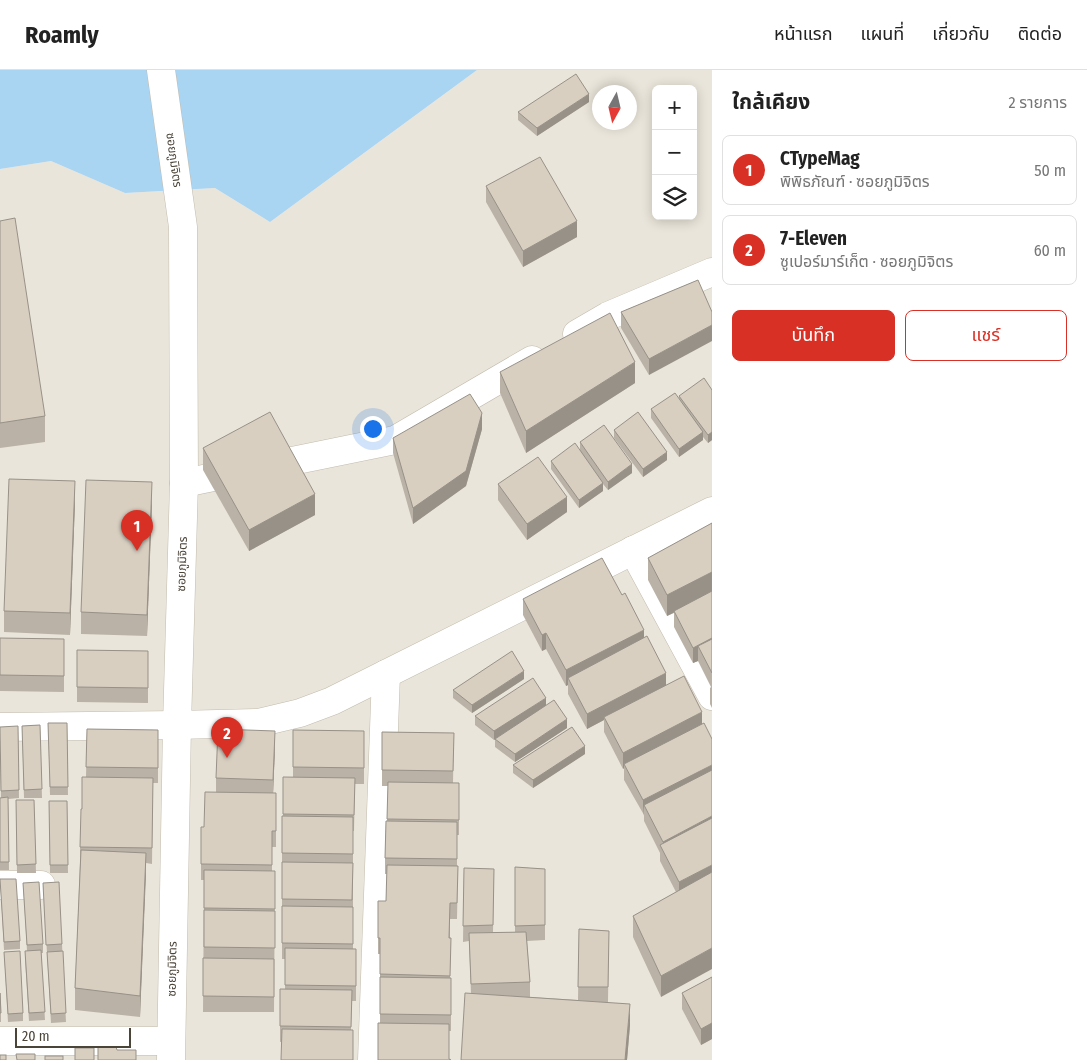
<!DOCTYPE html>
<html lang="th">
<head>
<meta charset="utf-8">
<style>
  :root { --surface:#fff; --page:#f6f6f6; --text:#222; --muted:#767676; --line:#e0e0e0; --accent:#d93025 }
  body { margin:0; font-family:"Fira Sans Condensed","Noto Sans Thai",sans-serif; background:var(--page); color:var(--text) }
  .controls { position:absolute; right:15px; top:15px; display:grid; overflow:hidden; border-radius:8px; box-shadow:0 2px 12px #0003 }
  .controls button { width:45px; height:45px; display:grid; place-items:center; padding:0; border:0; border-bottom:1px solid var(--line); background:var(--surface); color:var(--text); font:25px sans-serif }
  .compass { position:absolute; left:592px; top:15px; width:45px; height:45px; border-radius:50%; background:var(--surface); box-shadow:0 2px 12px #0003; rotate:188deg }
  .scale { position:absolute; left:15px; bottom:12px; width:116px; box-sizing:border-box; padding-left:5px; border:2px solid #4b4439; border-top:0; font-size:14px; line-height:18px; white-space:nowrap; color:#4b4439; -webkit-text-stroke:4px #fff; paint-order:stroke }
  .you { position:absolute; left:372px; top:358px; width:18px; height:18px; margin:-12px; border:4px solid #fff; border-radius:50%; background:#1a73e8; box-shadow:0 0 0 8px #1a73e833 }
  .badge { display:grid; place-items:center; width:32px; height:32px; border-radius:50%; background:var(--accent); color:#fff; font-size:16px; font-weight:700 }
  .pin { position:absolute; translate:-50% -41px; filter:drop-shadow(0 1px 2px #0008) }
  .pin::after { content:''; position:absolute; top:26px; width:18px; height:15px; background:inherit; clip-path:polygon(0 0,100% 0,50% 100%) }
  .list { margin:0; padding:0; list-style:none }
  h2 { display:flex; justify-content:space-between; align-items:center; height:65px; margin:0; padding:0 20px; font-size:21px }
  h2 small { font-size:16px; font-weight:400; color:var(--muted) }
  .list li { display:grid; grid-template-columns:32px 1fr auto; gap:15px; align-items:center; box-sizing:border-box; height:70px; margin:0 10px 10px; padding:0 10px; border:1px solid var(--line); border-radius:8px }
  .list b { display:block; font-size:19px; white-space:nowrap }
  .list p { margin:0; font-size:16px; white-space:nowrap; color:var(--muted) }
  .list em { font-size:16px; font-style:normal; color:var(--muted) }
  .actions { display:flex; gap:10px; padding:15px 20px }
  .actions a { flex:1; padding:11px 0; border:1px solid var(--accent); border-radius:8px; text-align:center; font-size:18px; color:var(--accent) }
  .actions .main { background:var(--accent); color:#fff }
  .icon { flex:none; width:28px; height:28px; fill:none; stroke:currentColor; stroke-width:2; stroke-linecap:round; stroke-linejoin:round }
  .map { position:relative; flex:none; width:712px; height:990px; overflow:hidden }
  header { display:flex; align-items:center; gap:30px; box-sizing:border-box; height:70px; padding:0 25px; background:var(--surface); border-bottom:1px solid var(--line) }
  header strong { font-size:24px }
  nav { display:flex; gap:28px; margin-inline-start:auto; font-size:18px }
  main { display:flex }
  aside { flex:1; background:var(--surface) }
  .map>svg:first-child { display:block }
  .residential { fill:#eae5da; fill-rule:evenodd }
  .water { fill:#a9d4f2 }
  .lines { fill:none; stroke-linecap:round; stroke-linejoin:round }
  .minor-casing { stroke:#c2bbae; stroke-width:29 }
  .minor { stroke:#fff; stroke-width:28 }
  .wall { fill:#bab2a6 }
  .shaded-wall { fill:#979187 }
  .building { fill:#d8cfc1; stroke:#979187 }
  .labels { text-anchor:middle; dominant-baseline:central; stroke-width:4.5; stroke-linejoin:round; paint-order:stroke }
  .street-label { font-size:12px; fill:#4b4439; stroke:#fff }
</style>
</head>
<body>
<header>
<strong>Roamly</strong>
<nav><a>หน้าแรก</a><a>แผนที่</a><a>เกี่ยวกับ</a><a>ติดต่อ</a></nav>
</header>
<main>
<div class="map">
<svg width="712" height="990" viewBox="0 0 712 990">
  <rect width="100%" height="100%" fill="#f6f3ec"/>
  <path class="residential" d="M477,0H712V990H0V99L51,91L125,123L215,118L270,152ZM656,19H693V146H656ZM600,22H630V52H600Z"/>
  <polygon class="water" points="0,0 477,0 270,152 215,118 125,123 51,91 0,99"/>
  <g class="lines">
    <defs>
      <g id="minor">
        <polyline points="161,0 183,157 184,413 177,655 171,990"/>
        <polyline points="577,264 608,246 712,202"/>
        <polyline points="184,413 395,370 532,290"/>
        <polyline points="633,480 712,626"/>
        <polyline points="0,657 177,655 258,653 300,643 332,631 712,441"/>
        <polyline points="0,815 41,815"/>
        <polyline points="0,971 171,971"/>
        <polyline points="372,990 386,604"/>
      </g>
    </defs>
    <use href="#minor" class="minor-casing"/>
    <use href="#minor" class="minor"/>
  </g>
  <g class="wall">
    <polygon points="589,32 537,66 518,50 518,42"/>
    <polygon points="486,116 577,167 523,197 486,132"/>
    <polygon points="0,151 45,346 45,372 0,378"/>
    <polygon points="698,210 649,305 621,258 621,242"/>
    <polygon points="500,302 635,313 526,383 500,323"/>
    <polygon points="712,320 712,370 708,373 703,367 703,370 679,387 651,348 651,339 679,329 679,326"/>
    <polygon points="482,359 466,416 413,454 393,383 393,368"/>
    <polygon points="614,360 667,390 643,407 614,368"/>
    <polygon points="580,372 632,403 608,420 603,414 603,421 579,438 551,399 551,391 580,380"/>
    <polygon points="203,378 315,445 249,481 203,400"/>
    <polygon points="498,414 567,442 527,470 498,430"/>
    <polygon points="75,432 70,565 4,562 4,541"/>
    <polygon points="152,433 147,566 81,564 81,542"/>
    <polygon points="712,453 712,638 710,634 710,618 711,617 698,591 693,593 674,557 674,543 667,546 648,510 648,488"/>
    <polygon points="523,529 644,568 666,615 702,654 712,669 661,927 633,867 633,846 676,822 660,791 660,783 644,751 644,745 624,710 624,698 623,699 604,662 604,650 587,659 568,624 568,615 566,616 546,579 542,581 523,545"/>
    <polygon points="0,568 64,569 64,622 0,621"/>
    <polygon points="77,580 148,581 148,633 77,632"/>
    <polygon points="524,609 472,643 453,628 453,620"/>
    <polygon points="546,635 567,658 515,692 495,677 495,669 494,670 475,655 475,646"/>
    <polygon points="48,653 67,653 68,725 50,725"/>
    <polygon points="40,655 42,728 24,728 22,656"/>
    <polygon points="18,656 19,728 8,729 9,800 0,800 0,728 1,728 0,685"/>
    <polygon points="87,659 158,660 158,713 153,713 152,794 146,793 140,947 75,940 75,918 80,793 80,777 82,739 86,707"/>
    <polygon points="293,660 364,661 364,714 355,714 354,761 353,761 353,879 356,879 356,931 352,931 351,960 280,972 280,919 285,919 285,889 282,889 282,783 283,746 283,707 293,707"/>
    <polygon points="382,662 454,663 453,713 459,713 459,765 457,765 457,796 458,796 457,849 450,849 450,868 451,868 450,908 451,908 451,961 449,961 449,989 451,990 378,990 378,953 380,953 380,884 378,884 378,831 386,831 387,804 385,804 385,788 386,751 387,751 388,716 382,716"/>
    <polygon points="275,677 273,723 276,723 276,777 272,777 272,801 275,801 274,942 203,942 204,810 201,810 201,757 204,757 216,723 216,708"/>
    <polygon points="585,684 533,718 513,703 513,695"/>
    <polygon points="16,730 34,730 36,803 17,803"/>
    <polygon points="49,731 67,731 68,803 50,803"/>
    <polygon points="515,797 545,799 545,870 527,871 530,912 530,927 578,930 579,859 609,861 608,932 630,955 627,990 461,990 471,924 469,871 463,872 464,798 494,799 493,862 515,862"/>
    <polygon points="0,809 20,871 20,879 4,880"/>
    <polygon points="23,813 43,874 43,883 41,883 45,950 29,951 25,889 25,881 27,881"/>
    <polygon points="43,813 62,874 66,952 51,953"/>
    <polygon points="4,882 23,943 23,951 8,952"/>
    <polygon points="712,907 712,969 701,975 682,939 682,923"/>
    <polygon points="0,923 1,943 1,952 0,952"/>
  </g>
  <g class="shaded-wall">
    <polygon points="589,24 589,32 537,66 537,58"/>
    <polygon points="577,151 577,167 523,197 523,181"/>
    <polygon points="712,255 712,271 649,305 649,289"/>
    <polygon points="635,292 635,313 526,383 526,361"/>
    <polygon points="482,343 482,359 466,416 413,454 413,438"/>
    <polygon points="703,362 703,370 679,387 679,379"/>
    <polygon points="712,362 712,370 708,373 708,365"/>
    <polygon points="667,382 667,390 643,407 643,399"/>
    <polygon points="632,394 632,403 608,420 608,412"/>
    <polygon points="75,411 75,432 70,565 70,543"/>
    <polygon points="152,412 152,433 147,566 147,545"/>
    <polygon points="603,413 603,421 579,438 579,430"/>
    <polygon points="315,424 315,445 249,481 249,460"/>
    <polygon points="567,427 567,442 527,470 527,454"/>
    <polygon points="712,502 712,523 667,546 667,525"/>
    <polygon points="644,560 644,575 568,608 568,615 566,616 566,600"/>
    <polygon points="546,563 546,579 542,581 542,565"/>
    <polygon points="712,568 712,583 698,576 698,591 693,593 693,578"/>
    <polygon points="524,601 524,609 472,643 472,635"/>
    <polygon points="666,603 666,618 604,647 604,650 587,659 587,644"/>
    <polygon points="546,628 546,636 494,670 494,661"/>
    <polygon points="702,642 702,658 624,694 624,698 623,699 623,683"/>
    <polygon points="567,649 567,658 515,692 515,684"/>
    <polygon points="275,661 275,677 273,726 273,710"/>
    <polygon points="585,676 585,684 533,718 533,710"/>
    <polygon points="712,695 712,710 644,735 643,746 643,730"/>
    <polygon points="712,746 712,762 663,780 663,772"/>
    <polygon points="146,783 146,804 140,947 140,926"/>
    <polygon points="712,795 712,810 679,827 679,812"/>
    <polygon points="712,878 712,899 661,927 661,906"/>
    <polygon points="630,934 630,955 627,990 625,990"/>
    <polygon points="712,953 712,969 701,975 701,959"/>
  </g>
  <g class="building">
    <polygon points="576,4 589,24 537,58 518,42"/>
    <polygon points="540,87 577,151 523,181 486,116"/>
    <polygon points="15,148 45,346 0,353 0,151"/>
    <polygon points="698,210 712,242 712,255 649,289 621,242"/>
    <polygon points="610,243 635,292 526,361 500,302"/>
    <polygon points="704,308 712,320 712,362 708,365 679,326"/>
    <polygon points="675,323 703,362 679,379 651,339"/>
    <polygon points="470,324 482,343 466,401 413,438 393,368"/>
    <polygon points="270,342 315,424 249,460 203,378"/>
    <polygon points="638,342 667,382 643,399 614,360"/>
    <polygon points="604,355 632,394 608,412 580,372"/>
    <polygon points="575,373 603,413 579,430 551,391"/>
    <polygon points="538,387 567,427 527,454 498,414"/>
    <polygon points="9,409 75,411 70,543 4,541"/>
    <polygon points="86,410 152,412 147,545 81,542"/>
    <polygon points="712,453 712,502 667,525 648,488"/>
    <polygon points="602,488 622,525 625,523 644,560 566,600 546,563 542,565 523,529"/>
    <polygon points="712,521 712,568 693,578 674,541"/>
    <polygon points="647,566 666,603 587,644 568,608"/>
    <polygon points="0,568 64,569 64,606 0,605"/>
    <polygon points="712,569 712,603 698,576"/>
    <polygon points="77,580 148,581 148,618 77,617"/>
    <polygon points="512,581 524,601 472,635 453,620"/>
    <polygon points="684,606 702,642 623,683 604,647"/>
    <polygon points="533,608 546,628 494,661 475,646"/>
    <polygon points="554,630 567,649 515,684 495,669"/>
    <polygon points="48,653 67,653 68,717 50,717"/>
    <polygon points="704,653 712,669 712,695 643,730 624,694"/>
    <polygon points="40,655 42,719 24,720 22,656"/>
    <polygon points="18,656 19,720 1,721 0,657"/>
    <polygon points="572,657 585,676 533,710 513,695"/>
    <polygon points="87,659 158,660 158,698 86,697"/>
    <polygon points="218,659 275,661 273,710 216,708"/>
    <polygon points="293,660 364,661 364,698 293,697"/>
    <polygon points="382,662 454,663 453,701 382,700"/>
    <polygon points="712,700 712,746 663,772 644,735"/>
    <polygon points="82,707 153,708 152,778 80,777 81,739 82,739"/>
    <polygon points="283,707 355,708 354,745 283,744"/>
    <polygon points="388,712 459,713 459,750 387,749"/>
    <polygon points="205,722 276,723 276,761 272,761 272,795 201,794 201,757 204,757"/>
    <polygon points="8,727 9,792 0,792 0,728"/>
    <polygon points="16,730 34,730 36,794 17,795"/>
    <polygon points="49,731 67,731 68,795 50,795"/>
    <polygon points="282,746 353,747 353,784 282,783"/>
    <polygon points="712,748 712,795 679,812 660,775"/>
    <polygon points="386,751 457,752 457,789 385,788"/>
    <polygon points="81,780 146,783 140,926 75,918"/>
    <polygon points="282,792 353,793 352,830 282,829"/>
    <polygon points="387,795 458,796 457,833 450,833 449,868 451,868 450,906 380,904 380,868 378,868 378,831 386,831"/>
    <polygon points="515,797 545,799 545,855 515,856"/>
    <polygon points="464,798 494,799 493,855 463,856"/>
    <polygon points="204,800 275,801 275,839 204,838"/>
    <polygon points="712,802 712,878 661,906 633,846"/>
    <polygon points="0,809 16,809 20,871 4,872"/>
    <polygon points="39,812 43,874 27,875 23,813"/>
    <polygon points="59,812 62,874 46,875 43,813"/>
    <polygon points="282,836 353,837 353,874 282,873"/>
    <polygon points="204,840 275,841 275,878 204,877"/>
    <polygon points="579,859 609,861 608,917 578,917"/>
    <polygon points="526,862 530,912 471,914 469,863"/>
    <polygon points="285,878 356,879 356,916 285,915"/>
    <polygon points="41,880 45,942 29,943 25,881"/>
    <polygon points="20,881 23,943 8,944 4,882"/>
    <polygon points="63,881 66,943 51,944 47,882"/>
    <polygon points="203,888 274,889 274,927 203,926"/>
    <polygon points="380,907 451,908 451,945 380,944"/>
    <polygon points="712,907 712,953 701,959 682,923"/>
    <polygon points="280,919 352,920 351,957 280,956"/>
    <polygon points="0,923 1,943 0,943"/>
    <polygon points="465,923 630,934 625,990 461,990"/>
    <polygon points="378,953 449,954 449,989 451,990 378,990"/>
    <polygon points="282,959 353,960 353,990 281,990"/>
    <polygon points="98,977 116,977 117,980 136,980 136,990 98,990"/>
    <rect x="75" y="978" width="19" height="12"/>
    <polygon points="16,984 35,984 35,990 17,990"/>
    <rect x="0" y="985" width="6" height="5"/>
    <rect x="45" y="986" width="18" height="4"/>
  </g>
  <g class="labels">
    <g class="street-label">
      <text transform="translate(174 90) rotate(82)">ซอยภูมิจิตร</text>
      <text transform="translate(182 494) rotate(-88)">ซอยภูมิจิตร</text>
      <text transform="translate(172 899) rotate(-89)">ซอยภูมิจิตร</text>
    </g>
  </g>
</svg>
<div class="controls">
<button>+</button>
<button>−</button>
<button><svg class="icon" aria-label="layers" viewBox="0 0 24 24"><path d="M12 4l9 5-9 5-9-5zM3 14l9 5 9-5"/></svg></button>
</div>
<svg class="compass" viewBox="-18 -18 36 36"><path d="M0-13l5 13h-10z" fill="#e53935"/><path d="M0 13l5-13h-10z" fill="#767676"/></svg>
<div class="scale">20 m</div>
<div class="you"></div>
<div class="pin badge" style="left:137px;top:481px">1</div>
<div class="pin badge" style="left:227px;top:688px">2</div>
</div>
<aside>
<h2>ใกล้เคียง<small>2 รายการ</small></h2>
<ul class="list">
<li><span class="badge">1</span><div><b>CTypeMag</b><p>พิพิธภัณฑ์ · ซอยภูมิจิตร</p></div><em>50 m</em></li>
<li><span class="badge">2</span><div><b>7-Eleven</b><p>ซูเปอร์มาร์เก็ต · ซอยภูมิจิตร</p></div><em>60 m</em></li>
</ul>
<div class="actions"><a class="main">บันทึก</a><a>แชร์</a></div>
</aside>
</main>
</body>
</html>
